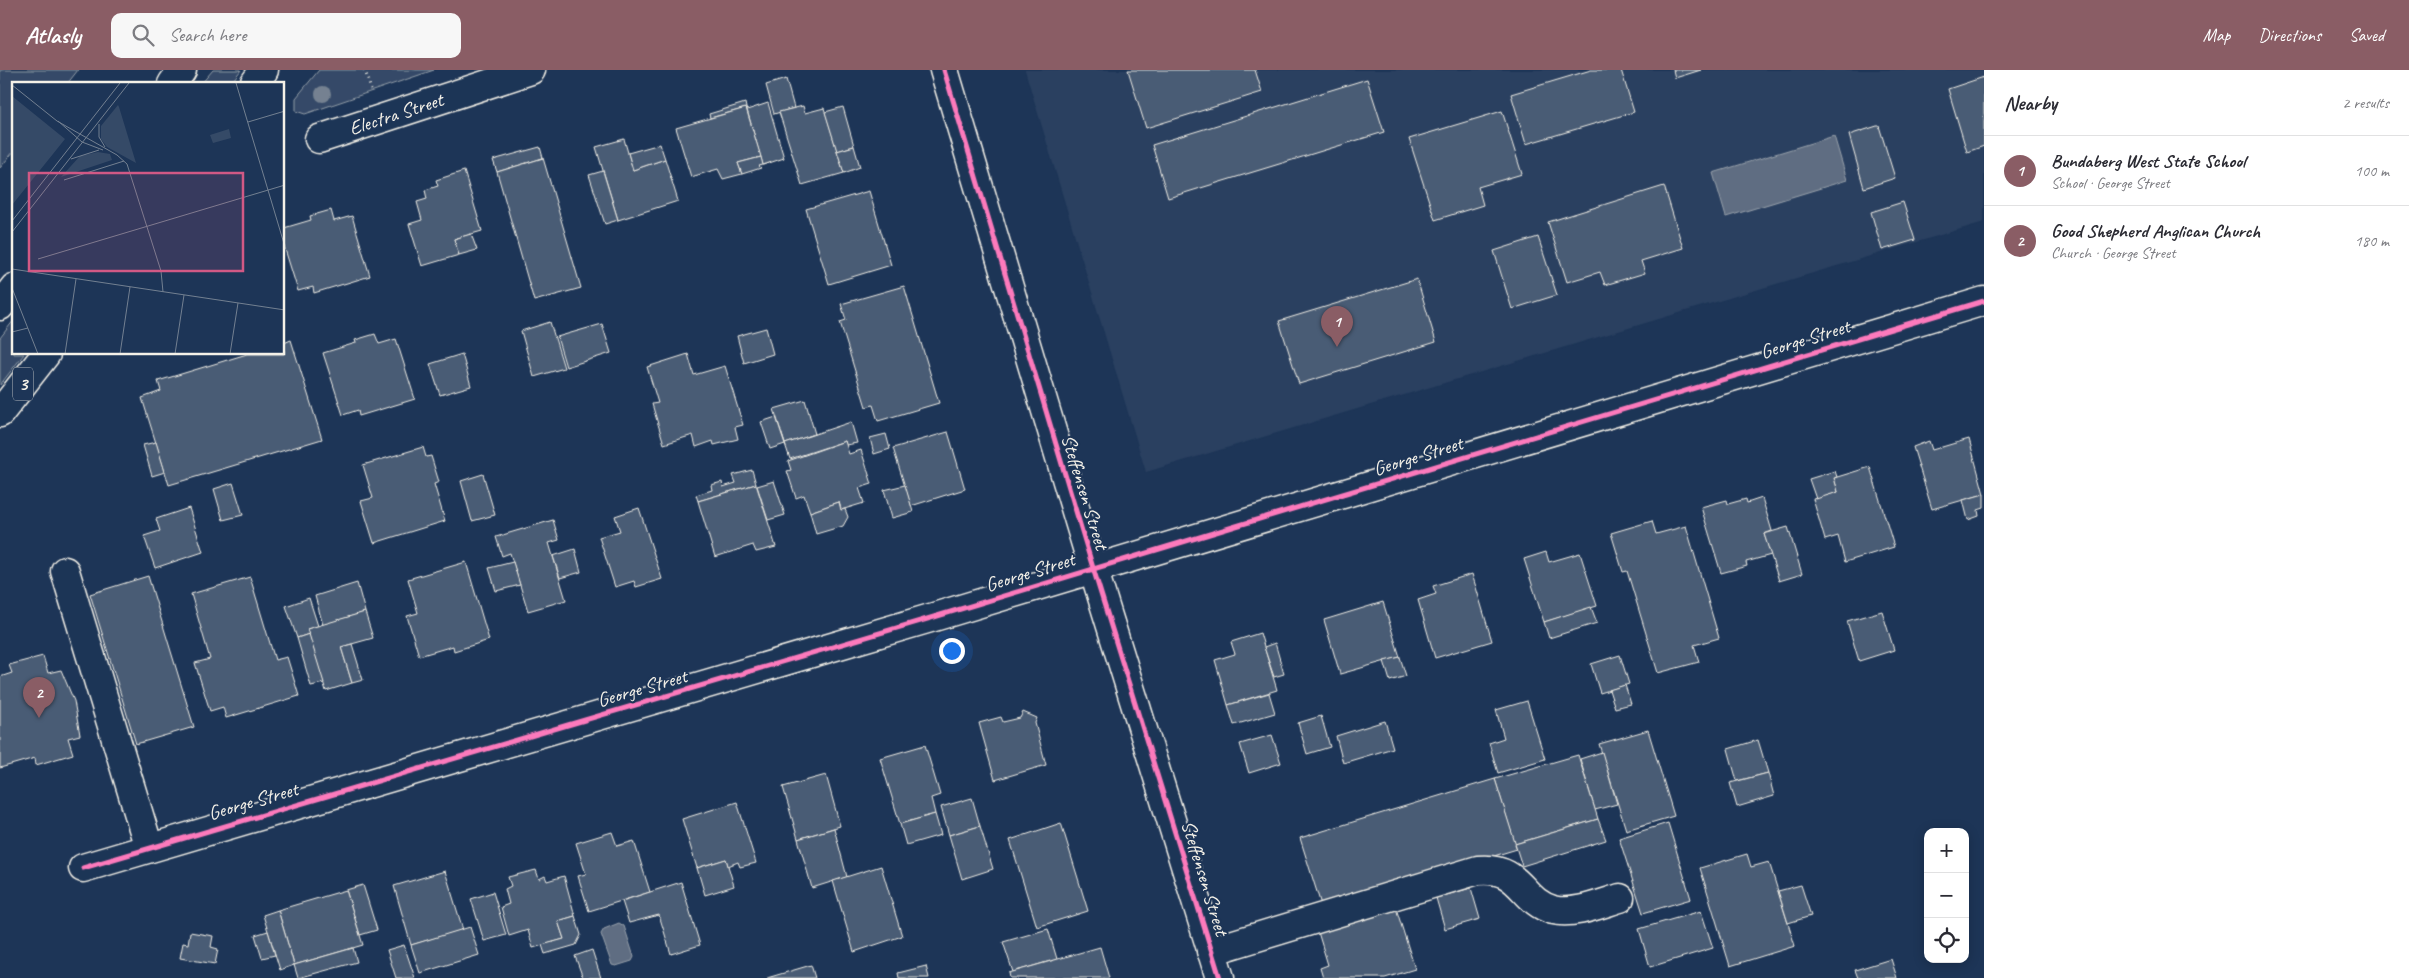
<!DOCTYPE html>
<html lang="en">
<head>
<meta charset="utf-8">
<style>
  :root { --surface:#fff; --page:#f7f7f7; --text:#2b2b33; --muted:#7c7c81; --line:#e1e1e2; --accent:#8a5d65 }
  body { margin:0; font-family:Caveat,sans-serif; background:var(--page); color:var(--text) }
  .controls { position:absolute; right:15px; bottom:15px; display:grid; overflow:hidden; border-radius:10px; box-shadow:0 2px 12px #0003 }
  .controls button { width:45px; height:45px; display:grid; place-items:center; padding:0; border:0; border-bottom:1px solid var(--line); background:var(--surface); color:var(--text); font:25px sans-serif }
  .you { position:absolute; left:951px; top:580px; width:18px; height:18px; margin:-12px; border:4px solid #fff; border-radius:50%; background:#1a73e8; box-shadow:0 0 0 8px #1a73e833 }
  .badge { display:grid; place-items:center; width:32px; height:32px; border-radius:50%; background:var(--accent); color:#fff; font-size:16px; font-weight:700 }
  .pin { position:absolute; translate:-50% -41px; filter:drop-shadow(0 1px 2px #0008) }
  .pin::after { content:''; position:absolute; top:26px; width:18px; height:15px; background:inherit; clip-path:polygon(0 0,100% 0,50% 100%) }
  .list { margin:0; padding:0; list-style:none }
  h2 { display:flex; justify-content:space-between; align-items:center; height:65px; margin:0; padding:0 20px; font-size:21px }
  h2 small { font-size:16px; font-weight:400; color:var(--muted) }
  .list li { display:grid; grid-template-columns:32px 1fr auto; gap:15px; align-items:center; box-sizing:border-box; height:70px; padding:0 20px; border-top:1px solid var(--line) }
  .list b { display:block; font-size:19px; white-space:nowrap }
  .list p { margin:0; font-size:16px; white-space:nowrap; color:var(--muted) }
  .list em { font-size:16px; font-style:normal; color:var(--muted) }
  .icon { flex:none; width:28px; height:28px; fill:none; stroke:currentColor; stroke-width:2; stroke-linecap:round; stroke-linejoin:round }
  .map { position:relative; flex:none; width:1984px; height:908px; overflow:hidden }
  header { display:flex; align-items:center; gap:30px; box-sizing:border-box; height:70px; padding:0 25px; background:var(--accent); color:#fff }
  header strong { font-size:24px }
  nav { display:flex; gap:28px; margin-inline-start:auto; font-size:18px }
  .search { width:350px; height:45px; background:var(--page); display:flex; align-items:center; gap:12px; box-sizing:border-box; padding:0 18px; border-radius:10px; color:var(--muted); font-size:19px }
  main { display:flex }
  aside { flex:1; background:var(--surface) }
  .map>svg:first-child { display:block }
  .built { fill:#2a4060 }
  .green { fill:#354a67; stroke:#949ea8 }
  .water { fill:#5e6d82; stroke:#9aa2ab }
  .building { fill:#485b74; stroke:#f4f1e8 }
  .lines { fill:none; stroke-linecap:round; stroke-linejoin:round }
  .minor-casing { stroke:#f4f1e8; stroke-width:31 }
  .highway-casing { stroke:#f4f1e8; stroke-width:31 }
  .path { stroke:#f4f1e8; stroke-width:3; stroke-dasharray:1 4; stroke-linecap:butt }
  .minor { stroke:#1d3557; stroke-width:28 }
  .highway { stroke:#1d3557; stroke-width:28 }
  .cycleway-casing { stroke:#1d3557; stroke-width:8 }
  .cycleway { stroke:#fd7abc; stroke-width:5 }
  .tree { fill:#748191 }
  .labels { text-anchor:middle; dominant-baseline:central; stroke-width:4; stroke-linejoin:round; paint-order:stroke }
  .shield { fill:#1d3557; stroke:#b4b9bc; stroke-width:1 }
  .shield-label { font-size:19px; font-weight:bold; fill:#f4f1e8 }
  .street-label { font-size:20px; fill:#f4f1e8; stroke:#1d3557 }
  .inset-road { fill:none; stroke:#738091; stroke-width:1 }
  .view { fill:#d15985; fill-opacity:0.15; stroke:#d15985; stroke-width:2.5 }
  .inset-edge { fill:none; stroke:#f4f1e8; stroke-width:2.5 }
</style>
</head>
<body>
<header>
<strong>Atlasly</strong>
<div class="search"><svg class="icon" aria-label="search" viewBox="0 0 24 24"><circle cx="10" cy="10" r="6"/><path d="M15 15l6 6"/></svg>Search here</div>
<nav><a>Map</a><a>Directions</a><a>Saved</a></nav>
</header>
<main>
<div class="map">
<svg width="1984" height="908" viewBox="0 0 1984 908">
  <rect width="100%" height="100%" fill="#1d3557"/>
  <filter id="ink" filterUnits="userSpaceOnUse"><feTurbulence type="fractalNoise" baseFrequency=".02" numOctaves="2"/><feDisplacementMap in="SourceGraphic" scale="10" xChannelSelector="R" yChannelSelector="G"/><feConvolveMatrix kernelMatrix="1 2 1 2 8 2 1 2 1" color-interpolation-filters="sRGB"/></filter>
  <g filter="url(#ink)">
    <polygon class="built" points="1025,0 1984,0 1984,152 1146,402"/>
    <g class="green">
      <polygon points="0,0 78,0 67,14 14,14 14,81 0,98"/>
      <polygon points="213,0 241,0 230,14 201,14"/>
      <polygon points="319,0 434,0 305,44 296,41 296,28"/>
      <polygon points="14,250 14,284 24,284 0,315 0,268"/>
    </g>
    <g class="water">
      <polygon points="1834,66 1847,110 1726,147 1713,103"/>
      <polygon points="619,853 624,856 634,887 632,891 616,896 612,895 601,864 604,859"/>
    </g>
    <g class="building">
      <polygon points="1128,0 1255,0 1262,22 1146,58"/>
      <polygon points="1591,0 1621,0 1634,42 1526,74 1511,24"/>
      <polygon points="1673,0 1701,0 1675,8"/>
      <polygon points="1984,7 1984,76 1967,82 1948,19"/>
      <polygon points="786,9 794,38 774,44 766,15"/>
      <polygon points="1367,9 1384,62 1168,128 1152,75"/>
      <polygon points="745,33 746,38 710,48 709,44"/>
      <polygon points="768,33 784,88 763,95 747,40"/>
      <polygon points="803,36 805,43 824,38 844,103 802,115 779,42"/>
      <polygon points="843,37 854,76 837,81 825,42"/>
      <polygon points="746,38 761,87 738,93 742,104 723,109 718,99 691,107 676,58"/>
      <polygon points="1502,41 1522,104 1478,117 1483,135 1435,150 1409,69"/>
      <polygon points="1877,56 1879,56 1895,108 1864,118 1849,65"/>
      <polygon points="624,69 633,100 665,89 678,131 618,150 596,77"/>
      <polygon points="660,74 665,89 633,100 628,83"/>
      <polygon points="854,76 860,97 844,103 837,81"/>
      <polygon points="540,77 543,88 497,102 493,90"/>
      <polygon points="761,87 763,95 759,96 761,98 742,104 738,93"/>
      <polygon points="543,88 581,218 534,231 497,102"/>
      <polygon points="464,101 482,161 454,169 459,185 422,196 409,154 422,150 417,132 427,129 425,120 438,116 436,110"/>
      <polygon points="603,101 618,150 605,154 589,105"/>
      <polygon points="1664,116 1683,178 1641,191 1645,203 1605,215 1600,202 1567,212 1548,152"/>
      <polygon points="869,121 891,195 829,214 806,139"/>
      <polygon points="1903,132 1915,170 1882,180 1871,142"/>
      <polygon points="331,140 334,151 352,146 370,206 314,223 313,217 298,221 284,176 284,158 311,150 310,146"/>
      <polygon points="471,164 477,180 459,185 454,169"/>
      <polygon points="1538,167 1557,225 1512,239 1494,181"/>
      <polygon points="1417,209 1436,272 1299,314 1279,251"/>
      <polygon points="904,216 939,333 878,351 873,335 866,337 840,252 846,250 841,234"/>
      <polygon points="550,252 564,298 534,307 521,261"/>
      <polygon points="602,254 611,283 566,297 557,267"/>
      <polygon points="766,258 773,284 744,293 737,266"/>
      <polygon points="375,264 379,274 396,269 415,329 359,346 358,340 343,345 323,283 356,273 355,270"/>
      <polygon points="291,270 322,369 169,415 142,328 161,321 158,311 247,284 284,284 284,273"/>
      <polygon points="462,284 471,316 440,325 430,294"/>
      <polygon points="688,284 694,305 725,296 743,355 735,357 738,369 714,375 713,371 696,377 693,365 664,374 652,334 658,333 647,297"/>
      <polygon points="805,330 815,364 785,374 774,339"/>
      <polygon points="776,347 785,374 770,379 761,352"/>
      <polygon points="851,352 857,373 846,375 845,371 790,389 785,374"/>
      <polygon points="948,362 965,419 911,436 893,378"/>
      <polygon points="886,364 890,379 874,384 870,368"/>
      <polygon points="1969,369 1984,424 1932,439 1913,377 1929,371 1932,380"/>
      <polygon points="845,371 849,384 861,380 872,414 859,418 864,433 841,440 839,432 810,442 804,425 796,428 787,401 791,400 788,391"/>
      <polygon points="156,372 165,402 152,406 143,375"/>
      <polygon points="423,377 426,387 431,386 439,412 434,414 445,451 374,473 361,431 373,428 363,395"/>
      <polygon points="1870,397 1894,477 1845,492 1838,466 1825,470 1813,429 1838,422 1834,408"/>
      <polygon points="752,400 756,414 698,431 696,425 712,420 711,415 722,412 723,417 736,413 733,405"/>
      <polygon points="1835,401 1837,407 1834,408 1838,422 1816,429 1809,409"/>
      <polygon points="483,404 495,445 472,451 461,411"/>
      <polygon points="774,411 785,445 768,450 757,416"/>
      <polygon points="233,413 243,445 223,450 214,419"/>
      <polygon points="756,414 776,477 756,482 753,475 715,487 698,431"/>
      <polygon points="905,415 913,442 892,448 884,420"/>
      <polygon points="1984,424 1984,438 1978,440 1979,446 1968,450 1963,430"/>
      <polygon points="1762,428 1772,461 1764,464 1771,485 1746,492 1747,496 1721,503 1701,437 1727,430 1728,434 1746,429 1747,433"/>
      <polygon points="839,432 841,440 845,439 848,447 843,456 816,464 810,442"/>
      <polygon points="189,438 203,482 155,498 144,466 160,461 156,449"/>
      <polygon points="639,438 662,509 636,517 634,511 615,517 599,467 620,461 615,446"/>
      <polygon points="553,450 559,470 549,473 566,530 528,541 510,483 502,486 496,467"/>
      <polygon points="1652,451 1656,464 1686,456 1719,568 1694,575 1699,592 1658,603 1627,501 1623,502 1611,463"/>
      <polygon points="1788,457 1802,504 1779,511 1764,464"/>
      <polygon points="575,479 581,502 560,508 553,486"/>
      <polygon points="1546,482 1549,492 1580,483 1597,536 1544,552 1524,489"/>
      <polygon points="466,492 489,570 454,581 453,576 419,586 407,546 418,543 408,509"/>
      <polygon points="513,492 520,515 496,521 489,498"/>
      <polygon points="1472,504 1492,571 1435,588 1418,530 1436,524 1433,516"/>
      <polygon points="148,506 194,657 136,674 90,524"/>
      <polygon points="250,507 275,590 287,587 299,626 226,648 223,637 210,641 195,593 210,589 191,524"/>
      <polygon points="357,513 365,542 323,555 315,526"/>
      <polygon points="309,528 318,556 307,559 309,564 297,568 286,536"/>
      <polygon points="1383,532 1400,587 1340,604 1324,550"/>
      <polygon points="1591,537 1597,553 1549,568 1544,552"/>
      <polygon points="1882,541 1894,580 1859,591 1847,551"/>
      <polygon points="365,542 373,568 341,577 352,613 326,621 307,559"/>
      <polygon points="1260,563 1277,620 1228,635 1215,590 1235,584 1231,572"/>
      <polygon points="309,564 324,613 311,616 297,568"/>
      <polygon points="1275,573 1284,604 1274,607 1264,577"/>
      <polygon points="352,574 363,610 352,613 341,577"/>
      <polygon points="1620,585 1629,614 1600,623 1591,594"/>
      <polygon points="43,586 48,603 61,600 74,631 80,665 68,668 73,684 36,695 35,688 0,698 0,607 12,603 9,595"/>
      <polygon points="1400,587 1406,606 1390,611 1384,591"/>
      <polygon points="1625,615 1631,634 1615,638 1609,620"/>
      <polygon points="1269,623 1275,643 1234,655 1228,635"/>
      <polygon points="1527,631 1545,689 1498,703 1489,673 1504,668 1496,640"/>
      <polygon points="1023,642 1037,648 1035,653 1046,695 995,710 979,653 1001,647 1003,652 1020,648"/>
      <polygon points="1321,646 1330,677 1307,684 1298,653"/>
      <polygon points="1385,651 1393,678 1343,693 1336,666"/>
      <polygon points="1648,660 1674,746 1626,760 1599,674"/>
      <polygon points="1272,665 1281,693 1249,703 1240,674"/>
      <polygon points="1758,670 1768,703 1737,711 1728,679"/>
      <polygon points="925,675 940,725 931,728 935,744 900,754 880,688"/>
      <polygon points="1602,682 1617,734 1595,740 1580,689"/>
      <polygon points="1578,685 1598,749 1515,774 1495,709"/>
      <polygon points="1768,703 1774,726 1737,737 1730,713"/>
      <polygon points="826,705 840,756 798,769 783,717"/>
      <polygon points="1495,709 1517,779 1322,838 1300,768"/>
      <polygon points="972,728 980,756 949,765 941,737"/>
      <polygon points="737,732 756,793 740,797 738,792 728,796 726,789 697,798 682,749"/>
      <polygon points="935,744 941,765 906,775 900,754"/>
      <polygon points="1598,749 1606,770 1522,796 1515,774"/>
      <polygon points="1061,753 1088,841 1037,857 1010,770"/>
      <polygon points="1668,753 1691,829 1643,843 1619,768"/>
      <polygon points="980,756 993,799 962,809 949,765"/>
      <polygon points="834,758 847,807 812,818 798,769"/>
      <polygon points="612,762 617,776 634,771 650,822 589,841 578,806 586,804 576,773"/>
      <polygon points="1747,784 1751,797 1769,792 1795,876 1730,896 1700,798"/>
      <polygon points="726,789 734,816 705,825 697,798"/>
      <polygon points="881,796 902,866 854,882 833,811"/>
      <polygon points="536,800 539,809 545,806 547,811 564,806 575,846 558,851 564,869 533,878 528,860 509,866 501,837 509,834 505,819 511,816 508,807"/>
      <polygon points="445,801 463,860 411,875 394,816"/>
      <polygon points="681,812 700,875 671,884 659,845 629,853 622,831"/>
      <polygon points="363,815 377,860 360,865 346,820"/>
      <polygon points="1801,815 1811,846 1788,853 1778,821"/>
      <polygon points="1471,818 1480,849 1445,859 1436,828"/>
      <polygon points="346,820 363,875 294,895 278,840"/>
      <polygon points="493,822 506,865 484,871 471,829"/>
      <polygon points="1396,838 1415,899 1385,908 1323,908 1320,898 1328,895 1318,862"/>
      <polygon points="278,840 294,895 280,900 263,845"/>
      <polygon points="1701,841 1713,878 1650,897 1639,859"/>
      <polygon points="575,846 581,865 576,875 545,884 542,875 564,869 558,851"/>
      <polygon points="470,857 479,885 420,903 411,875"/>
      <polygon points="1048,859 1057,889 1013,902 1003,872"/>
      <polygon points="268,861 275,885 262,888 255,865"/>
      <polygon points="190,862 213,866 211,877 218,879 215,894 180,888 183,873 188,874"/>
      <polygon points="404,875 415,908 396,908 387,880"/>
      <polygon points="1100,877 1109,908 1010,908 1009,903"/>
      <polygon points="353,878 357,892 298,908 294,895"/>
      <polygon points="592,880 601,908 583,908 575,886"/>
      <polygon points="1891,889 1897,908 1858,908 1855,900"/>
      <polygon points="811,895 815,908 767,908"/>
      <polygon points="926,896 929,908 899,908 898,903"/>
    </g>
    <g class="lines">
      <defs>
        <g id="minor">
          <polyline points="944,0 1093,498 1220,908"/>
          <polyline points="319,69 531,0"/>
          <polyline points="65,501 149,778"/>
          <polyline points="83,798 934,547 1984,231"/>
          <path d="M1211,881L1478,800C1522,796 1520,831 1553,840C1574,845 1600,834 1620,828"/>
        </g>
        <g id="highway">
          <polyline points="172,14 182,0"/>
          <polyline points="254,14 264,0"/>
          <polyline points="0,236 14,218"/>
          <polyline points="0,343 46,284"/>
        </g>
      </defs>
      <use href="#minor" class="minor-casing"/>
      <use href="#highway" class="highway-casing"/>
      <polyline class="path" points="365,0 371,20"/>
      <use href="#minor" class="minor"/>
      <use href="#highway" class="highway"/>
      <defs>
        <g id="cycleway">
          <polyline points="944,0 1093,498 1220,908"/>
          <polyline points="83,798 934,547 1984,231"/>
        </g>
      </defs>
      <use href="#cycleway" class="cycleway-casing"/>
      <use href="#cycleway" class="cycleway"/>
    </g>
    <circle class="tree" cx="323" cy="24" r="8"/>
  </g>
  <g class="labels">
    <rect class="shield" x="13" y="297.5" width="20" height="33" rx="4"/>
    <g class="shield-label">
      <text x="23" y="314">3</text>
    </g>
    <g class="street-label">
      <text transform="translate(396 44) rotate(-18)">Electra Street</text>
      <text transform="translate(1805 269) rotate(-17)">George Street</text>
      <text transform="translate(1418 386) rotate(-17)">George Street</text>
      <text transform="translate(1085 422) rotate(73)">Steffensen Street</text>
      <text transform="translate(1030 502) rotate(-17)">George Street</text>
      <text transform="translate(642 618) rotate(-16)">George Street</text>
      <text transform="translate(253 731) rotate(-16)">George Street</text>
      <text transform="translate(1205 808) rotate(73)">Steffensen Street</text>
    </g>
  </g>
  <g transform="translate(12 12)">
    <rect width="272" height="272" fill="#1d3557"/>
    <path d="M0,14L53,57L0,123ZM106,23L107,25L124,81L95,65L89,57V44ZM217,47L219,56L201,61L198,53ZM86,70L98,72L100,78L49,95L68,74Z" fill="#354a67"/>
    <path class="inset-road" d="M224,1L273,165M0,3L45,39L105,73L115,82L149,189L151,210M46,39L70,60L91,68M236,40L273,29M87,42V55L93,65M59,77L87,68M52,98L112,79M0,139L108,1M0,150L117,1M26,177L273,103M0,187L273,228M0,206L26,272M0,250L16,246M53,272L64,197M108,272L118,205M163,272L172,213M218,272L226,221"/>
    <path class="view" d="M17,91H231V189H17Z"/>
    <rect width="272" height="272" class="inset-edge"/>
  </g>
</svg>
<div class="controls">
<button>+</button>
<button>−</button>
<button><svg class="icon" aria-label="locate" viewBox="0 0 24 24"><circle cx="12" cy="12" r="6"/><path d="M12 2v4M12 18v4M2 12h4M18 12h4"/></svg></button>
</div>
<div class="you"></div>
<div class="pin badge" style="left:1337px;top:277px">1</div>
<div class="pin badge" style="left:39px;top:648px">2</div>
</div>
<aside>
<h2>Nearby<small>2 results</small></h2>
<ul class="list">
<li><span class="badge">1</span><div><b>Bundaberg West State School</b><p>School · George Street</p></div><em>100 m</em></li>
<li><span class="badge">2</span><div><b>Good Shepherd Anglican Church</b><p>Church · George Street</p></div><em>180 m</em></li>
</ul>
</aside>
</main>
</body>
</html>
